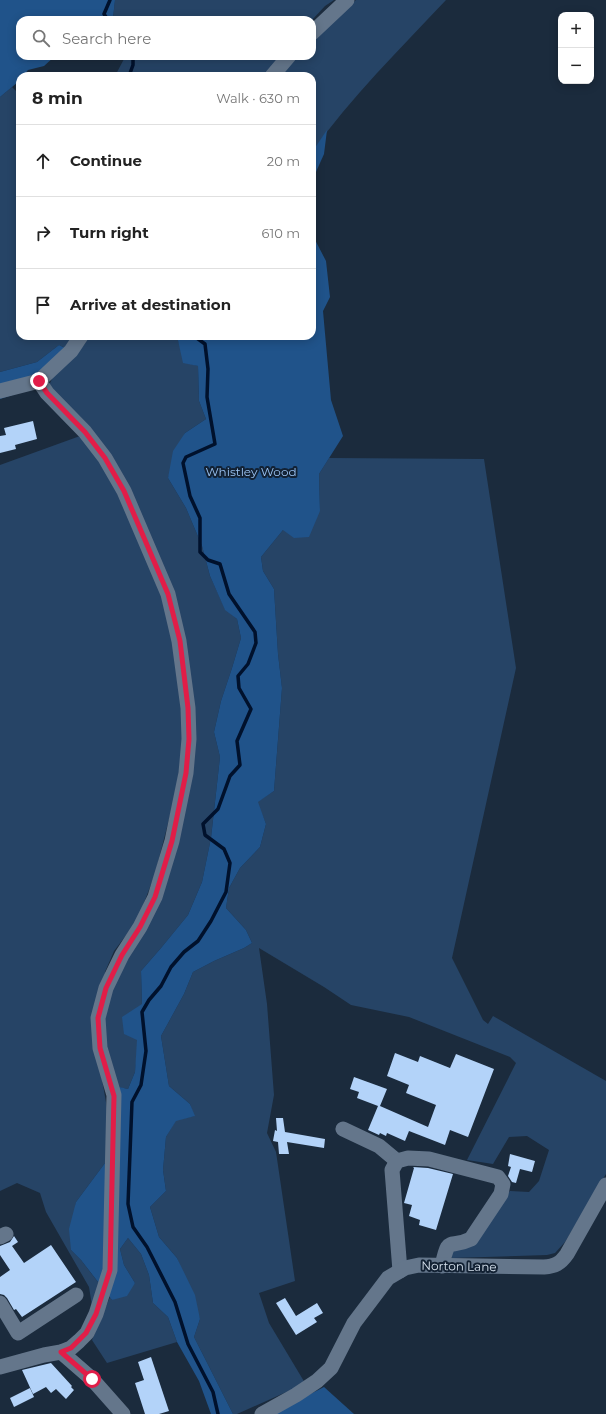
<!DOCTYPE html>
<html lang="en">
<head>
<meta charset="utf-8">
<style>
  :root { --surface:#fff; --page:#f2f2f2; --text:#222; --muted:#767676; --line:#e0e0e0 }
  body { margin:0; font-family:Montserrat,sans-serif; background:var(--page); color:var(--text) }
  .controls { position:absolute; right:12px; top:12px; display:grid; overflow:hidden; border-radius:8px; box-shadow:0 2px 10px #0003 }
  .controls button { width:36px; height:36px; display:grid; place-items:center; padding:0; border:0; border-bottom:1px solid var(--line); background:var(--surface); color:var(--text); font:20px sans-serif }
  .stop { position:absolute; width:12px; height:12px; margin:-9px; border:3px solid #e11d48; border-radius:50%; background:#fff }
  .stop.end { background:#e11d48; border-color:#fff; box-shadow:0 1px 4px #0008 }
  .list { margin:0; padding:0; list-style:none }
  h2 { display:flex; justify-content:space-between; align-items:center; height:52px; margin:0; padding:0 16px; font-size:17px }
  h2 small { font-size:13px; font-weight:400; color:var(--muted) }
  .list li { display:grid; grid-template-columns:26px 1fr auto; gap:12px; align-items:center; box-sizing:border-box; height:72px; padding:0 16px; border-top:1px solid var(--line) }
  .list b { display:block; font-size:15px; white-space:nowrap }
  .list em { font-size:13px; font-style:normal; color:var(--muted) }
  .icon { flex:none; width:22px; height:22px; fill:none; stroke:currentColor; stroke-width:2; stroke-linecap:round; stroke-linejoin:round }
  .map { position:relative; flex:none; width:606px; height:1414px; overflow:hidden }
  .search { position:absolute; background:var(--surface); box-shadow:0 2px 10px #0003; left:16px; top:16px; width:300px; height:44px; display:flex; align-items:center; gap:10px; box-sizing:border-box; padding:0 14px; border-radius:12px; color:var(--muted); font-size:15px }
  .panel { position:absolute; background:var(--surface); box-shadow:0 2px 10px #0003; left:16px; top:72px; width:300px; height:268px; border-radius:12px }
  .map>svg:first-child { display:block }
  .green { fill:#264466 }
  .forest { fill:#20538a }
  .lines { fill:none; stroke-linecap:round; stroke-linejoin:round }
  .stream { stroke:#00112c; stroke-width:3.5 }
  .building { fill:#b3d3f9 }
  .minor { stroke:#64768b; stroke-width:15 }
  .route { stroke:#e11d48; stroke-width:5 }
  .labels { text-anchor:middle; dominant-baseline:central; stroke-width:4; stroke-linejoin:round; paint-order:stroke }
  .park-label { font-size:12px; fill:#9bc4f4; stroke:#122133 }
  .street-label { font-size:12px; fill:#d6e1ed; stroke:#122133 }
</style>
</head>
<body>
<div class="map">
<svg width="606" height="1414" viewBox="0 0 606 1414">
  <rect width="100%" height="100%" fill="#1b2b3d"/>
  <g class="green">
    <polygon points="115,0 334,0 325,6 312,20 114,20 113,18"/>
    <path d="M356,0H446C400,49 351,97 312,152V76H279L298,56H312V41Z"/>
    <polygon points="123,56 280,56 266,76 115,76 124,59"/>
    <polygon points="12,87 20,95 20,336 73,336 65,348 59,345 37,362 0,372 0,97"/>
    <polygon points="89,336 177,336 184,362 198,366 199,401 206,419 185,433 168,478 186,508 202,546 210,576 225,609 237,619 241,638 232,668 221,701 214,732 220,757 211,838 202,882 188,915 161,948 141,971 142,1004 135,1072 128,1089 117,1087 102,1032 109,990 155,905 193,696 136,506 50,389 50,383 53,377 84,345"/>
    <polygon points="80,436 100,462 119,494 164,601 173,633 182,701 183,744 176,792 155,874 137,921 114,951 105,972 101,1074 109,1119 105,1163 76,1202 71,1250 81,1260 101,1286 93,1312 89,1287 46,1212 40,1193 17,1183 0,1191 0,465"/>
    <polygon points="329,458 484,459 516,668 452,958 483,1020 488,1024 493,1016 606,1081 606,1174 565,1242 555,1253 547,1255 452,1258 452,1250 510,1191 529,1192 539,1181 549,1150 527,1136 509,1137 493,1164 467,1160 516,1063 510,1057 409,1017 351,1005 324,987 259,948 267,1004 274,1095 267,1133 276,1152 295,1281 259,1293 269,1323 305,1383 293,1389 237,1414 233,1414 194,1337 200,1319 177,1258 159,1237 150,1207 166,1191 163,1170 166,1137 176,1120 194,1116 190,1104 169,1086 161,1036 184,994 193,972 214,961 244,948 252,943 246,930 226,908 229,888 240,868 260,847 266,824 257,802 274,791 282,688 278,654 274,589 263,571 261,557 283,530 320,511 319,474"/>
    <polygon points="128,1238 141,1254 149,1275 153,1303 168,1317 177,1342 107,1363 92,1340 110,1297 112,1300 135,1283 124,1265 120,1249"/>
  </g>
  <g class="forest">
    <polygon points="0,0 115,0 113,18 114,20 20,20 20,56 55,56 44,66 28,70 23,76 20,76 20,79 18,82 0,97"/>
    <polygon points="327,130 324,154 312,181 312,152"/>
    <polygon points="312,234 326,261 330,297 323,311 331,400 343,436 319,474 320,511 309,537 294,538 283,530 261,557 263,571 274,589 278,654 282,688 274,791 258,802 266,824 260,847 240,868 229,888 226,908 246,930 252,943 244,948 214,961 193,972 184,994 161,1036 169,1086 190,1104 195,1116 176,1121 166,1137 163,1170 166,1191 150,1207 159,1237 177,1258 195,1295 200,1319 194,1337 233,1414 211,1414 199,1381 177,1342 168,1317 153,1303 149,1275 141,1254 128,1238 120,1249 124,1265 135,1283 127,1296 112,1300 81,1260 71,1250 69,1229 76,1202 105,1163 109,1119 115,1086 128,1089 135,1072 137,1040 124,1034 122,1017 142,1004 141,971 161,948 188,915 202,882 211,838 220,757 214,732 221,701 232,668 241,638 237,619 225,610 210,576 202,546 186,508 168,478 173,451 185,433 206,419 199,401 198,366 183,363 177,336 312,336"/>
    <polygon points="59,345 71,351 31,389 0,399 0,372 37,362"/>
    <polygon points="324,1387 354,1414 271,1414"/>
  </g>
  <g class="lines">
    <g class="stream">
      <polyline points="108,20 104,14 110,0"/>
      <polyline points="129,76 133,65 133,56"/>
      <polyline points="194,336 205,344 208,369 207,397 215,444 186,457 183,463 190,496 200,518 200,552 208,560 220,564 229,594 255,632 256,643 248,664 238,676 239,688 251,709 237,741 240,765 230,776 218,809 203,824 205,835 224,849 230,863 226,892 211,921 198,941 184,952 171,967 161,986 149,1000 142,1012 146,1051 141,1085 132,1102 128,1204 133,1227 147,1247 175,1302 188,1344 213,1392 218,1414"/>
    </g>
  </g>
  <g class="building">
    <polygon points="33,421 37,439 15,445 16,449 0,453 0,436 6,435 4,428"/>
    <polygon points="395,1053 418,1062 420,1056 450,1068 456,1054 494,1069 468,1137 450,1130 445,1145 409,1131 405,1141 387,1133 386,1136 380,1133 379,1135 368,1130 378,1106 357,1098 359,1092 350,1089 354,1077 387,1089 380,1106 428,1127 436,1105 406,1093 409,1085 387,1076"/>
    <polygon points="276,1118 283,1118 285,1132 325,1139 324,1148 287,1142 289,1154 279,1154 278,1142 273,1141 275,1130 277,1131"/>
    <polygon points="510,1154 535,1161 532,1172 520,1169 516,1183 512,1182 508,1176 511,1167 508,1166"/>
    <polygon points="413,1167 428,1168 453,1174 436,1230 419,1225 420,1220 409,1216 412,1205 404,1203 414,1168"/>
    <polygon points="14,1236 18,1242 12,1246 24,1263 51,1245 76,1282 22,1317 16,1309 14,1310 7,1298 4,1295 0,1294 0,1277 10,1270 0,1255 0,1246 10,1242"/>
    <polygon points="285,1298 296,1316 317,1303 323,1313 314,1318 317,1322 296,1335 276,1303"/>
    <polygon points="151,1357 169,1411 159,1414 145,1414 135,1383 144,1380 138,1362"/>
    <polygon points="51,1363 72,1386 71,1387 74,1390 66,1399 56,1389 51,1393 46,1387 33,1394 22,1370"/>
    <polygon points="30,1388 34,1397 14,1407 10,1398"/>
  </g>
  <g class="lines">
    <g class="minor">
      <polyline points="312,33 347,0"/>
      <polyline points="272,76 289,56"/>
      <polyline points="0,391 39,381 71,351 81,336"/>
      <polyline points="343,1129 379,1146 397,1161"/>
      <polyline points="0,1237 6,1234"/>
      <path d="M400,1271L392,1170L397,1161L408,1158L429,1159L498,1177L503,1184L501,1194L471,1239C448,1250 449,1234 442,1266"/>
      <polyline points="0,1303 18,1333 76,1295"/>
      <polyline points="61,1352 92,1379 123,1414"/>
      <polyline points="0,1367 44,1355 61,1352 71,1348 79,1341 87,1333 96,1314 110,1270 114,1095 100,1048 98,1018 106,988 122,955 140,927 155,897 172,841 186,773 189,739 188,708 179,641 168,594 124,491 105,458 85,432 47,393 39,381"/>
      <path d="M262,1414L296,1395L317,1381L331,1368L354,1323L388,1278L405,1268L419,1265L544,1267C555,1266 560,1264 567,1254L606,1185"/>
    </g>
  </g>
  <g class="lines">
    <polyline class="route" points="39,381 47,393 85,432 105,458 124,491 168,594 180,641 188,708 189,739 186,773 172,841 155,897 140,927 122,955 106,988 98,1018 100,1048 114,1096 110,1270 96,1314 86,1333 71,1348 61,1352 92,1379"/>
  </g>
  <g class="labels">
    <g class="park-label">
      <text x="251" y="471">Whistley Wood</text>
    </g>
    <g class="street-label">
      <text transform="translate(459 1266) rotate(1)">Norton Lane</text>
    </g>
  </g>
</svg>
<div class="controls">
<button>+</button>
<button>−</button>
</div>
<div class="stop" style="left:92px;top:1379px"></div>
<div class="stop end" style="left:39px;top:381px"></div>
<div class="search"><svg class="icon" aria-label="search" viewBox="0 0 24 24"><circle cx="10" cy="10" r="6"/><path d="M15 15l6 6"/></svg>Search here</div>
<section class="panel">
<h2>8 min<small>Walk · 630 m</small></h2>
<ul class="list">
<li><svg class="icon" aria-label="ahead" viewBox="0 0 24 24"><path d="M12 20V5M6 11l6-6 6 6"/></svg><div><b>Continue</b></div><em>20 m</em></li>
<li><svg class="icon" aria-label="right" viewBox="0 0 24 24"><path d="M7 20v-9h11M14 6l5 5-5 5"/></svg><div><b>Turn right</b></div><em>610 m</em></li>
<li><svg class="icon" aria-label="arrive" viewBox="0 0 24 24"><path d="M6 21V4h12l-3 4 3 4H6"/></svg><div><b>Arrive at destination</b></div></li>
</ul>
</section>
</div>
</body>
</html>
